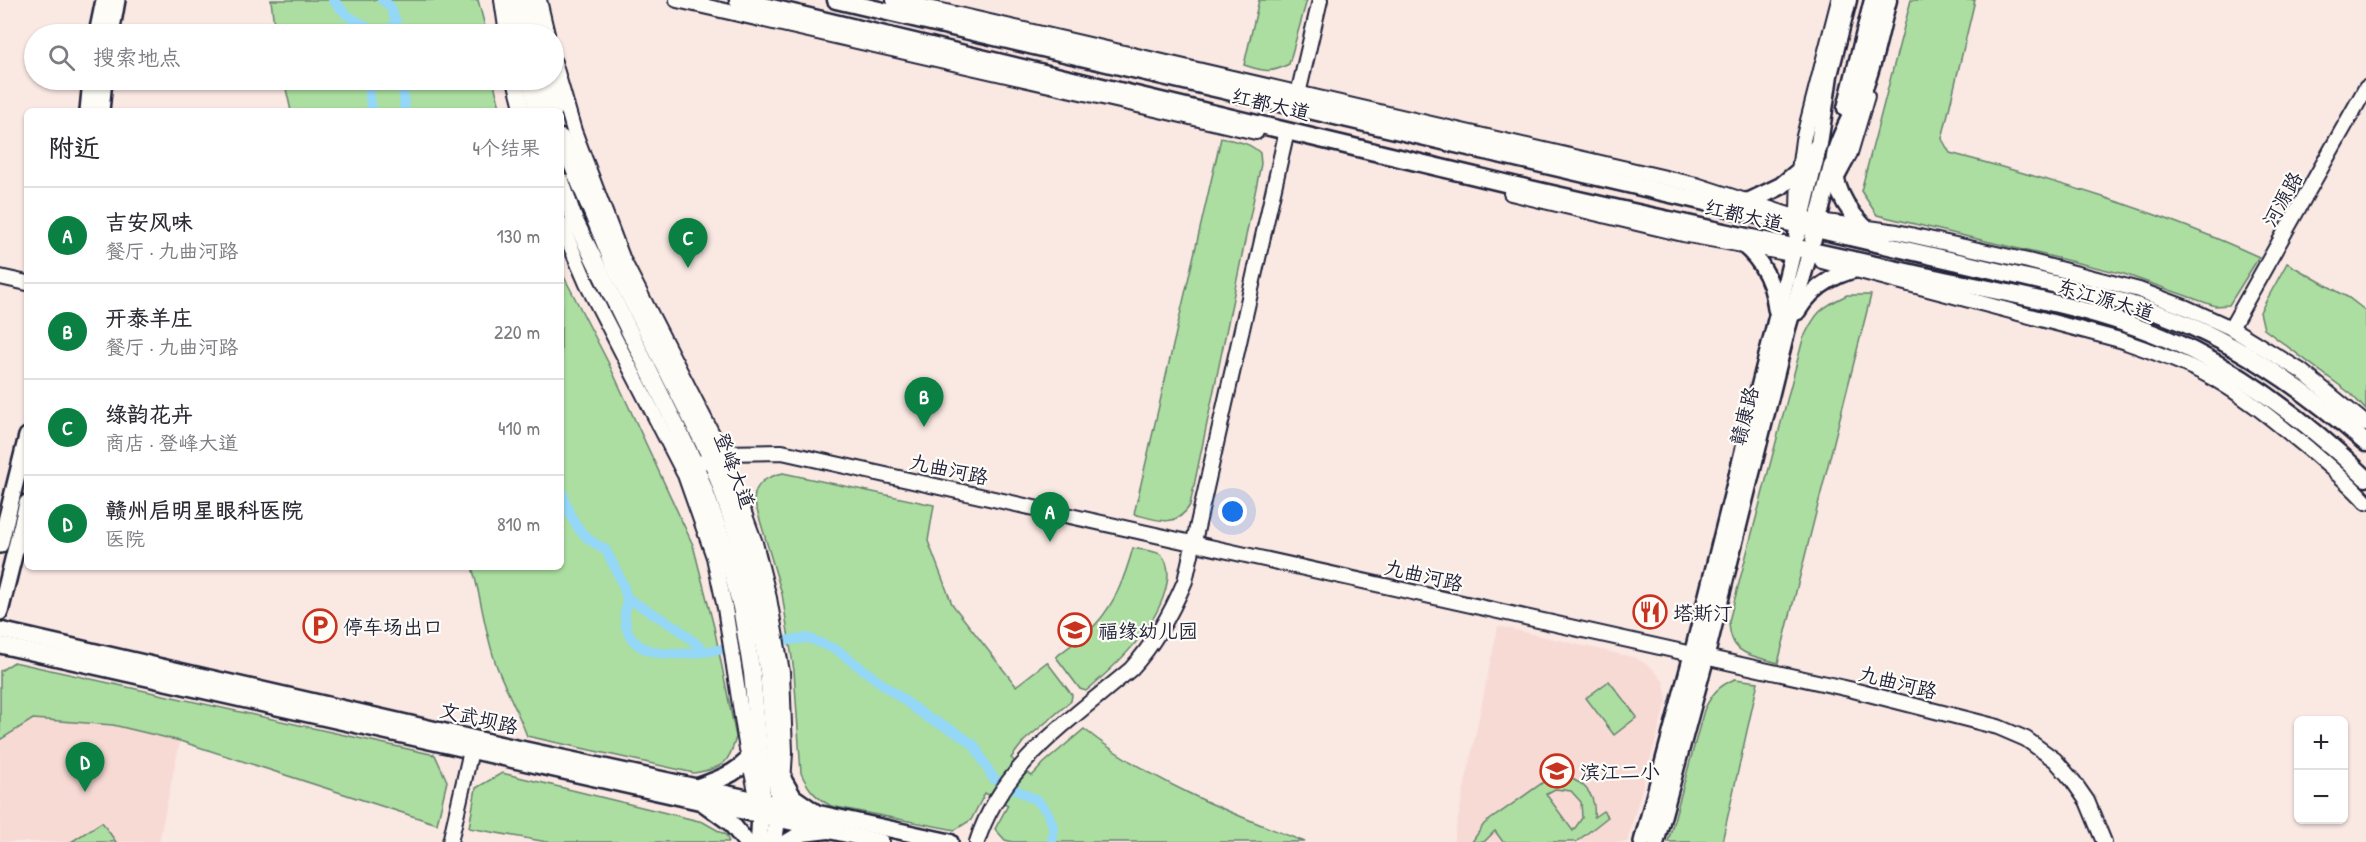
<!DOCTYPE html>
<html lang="zh">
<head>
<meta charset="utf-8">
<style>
  :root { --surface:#fff; --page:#f7f7f7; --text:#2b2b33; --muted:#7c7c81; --line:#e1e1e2; --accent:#0b8043 }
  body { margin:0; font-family:"Patrick Hand","LXGW WenKai TC",sans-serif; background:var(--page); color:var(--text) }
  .controls { position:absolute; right:18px; bottom:18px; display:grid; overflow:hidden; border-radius:9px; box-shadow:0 2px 4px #0004 }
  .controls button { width:54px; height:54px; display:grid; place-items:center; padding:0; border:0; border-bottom:2px solid var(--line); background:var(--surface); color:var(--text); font:30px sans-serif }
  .you { position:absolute; left:1233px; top:512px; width:21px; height:21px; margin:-15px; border:4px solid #fff; border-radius:50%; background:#1a73e8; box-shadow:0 0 0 9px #1a73e833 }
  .badge { display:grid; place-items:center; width:39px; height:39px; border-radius:50%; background:var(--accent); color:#fff; font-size:20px; font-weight:700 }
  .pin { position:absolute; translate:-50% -50px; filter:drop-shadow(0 2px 3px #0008) }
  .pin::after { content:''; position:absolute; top:32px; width:21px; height:18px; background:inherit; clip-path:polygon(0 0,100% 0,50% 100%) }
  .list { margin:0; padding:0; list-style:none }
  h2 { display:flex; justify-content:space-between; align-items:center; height:78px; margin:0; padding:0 24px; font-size:26px }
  h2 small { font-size:20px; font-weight:400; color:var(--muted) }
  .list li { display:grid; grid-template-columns:39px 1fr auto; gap:18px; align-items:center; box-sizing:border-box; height:96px; padding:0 24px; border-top:2px solid var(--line) }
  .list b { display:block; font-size:22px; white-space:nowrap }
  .list p { margin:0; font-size:20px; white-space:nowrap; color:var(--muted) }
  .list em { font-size:20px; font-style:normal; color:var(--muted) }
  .icon { flex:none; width:33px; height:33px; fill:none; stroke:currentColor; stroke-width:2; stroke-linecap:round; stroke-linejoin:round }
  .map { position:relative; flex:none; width:2366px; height:842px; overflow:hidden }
  .search { position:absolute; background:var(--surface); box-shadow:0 2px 4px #0004; left:24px; top:24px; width:540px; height:66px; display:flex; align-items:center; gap:15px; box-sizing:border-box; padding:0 21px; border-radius:33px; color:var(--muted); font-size:22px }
  .panel { position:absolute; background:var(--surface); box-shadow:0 2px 4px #0004; left:24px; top:108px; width:540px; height:462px; border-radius:9px }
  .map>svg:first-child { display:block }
  .built { fill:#f8dad5 }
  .green { fill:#abdea0; stroke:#66806e; stroke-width:1.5; fill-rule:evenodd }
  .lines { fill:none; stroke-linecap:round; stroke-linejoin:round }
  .canal { stroke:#95d7f7; stroke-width:10 }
  .tertiary-casing { stroke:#22223b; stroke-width:18 }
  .secondary-casing { stroke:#22223b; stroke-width:20 }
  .primary-casing { stroke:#22223b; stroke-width:21 }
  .tertiary { stroke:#fdfcf7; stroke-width:14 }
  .secondary { stroke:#fdfcf7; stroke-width:15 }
  .primary { stroke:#fdfcf7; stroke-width:16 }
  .labels { text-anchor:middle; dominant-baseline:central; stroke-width:4.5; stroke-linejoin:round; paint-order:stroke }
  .street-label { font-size:20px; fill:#22223b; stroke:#fdfcf7 }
  .poi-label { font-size:20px; fill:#22223b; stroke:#fdfcf7; text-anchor:start }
</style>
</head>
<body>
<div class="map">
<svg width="2366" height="842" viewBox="0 0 2366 842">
  <rect width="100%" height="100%" fill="#fae8e3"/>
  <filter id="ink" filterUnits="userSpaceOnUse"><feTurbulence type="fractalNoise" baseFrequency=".0167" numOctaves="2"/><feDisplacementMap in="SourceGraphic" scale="12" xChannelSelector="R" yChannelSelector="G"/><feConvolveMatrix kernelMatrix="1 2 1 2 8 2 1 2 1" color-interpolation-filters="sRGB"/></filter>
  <g filter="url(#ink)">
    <g class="built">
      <polygon points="1498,626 1636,658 1651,667 1664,682 1667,700 1627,842 1453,842"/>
      <polygon points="33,719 113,725 180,741 159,842 0,842 0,742"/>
    </g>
    <g class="green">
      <polygon points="271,0 478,0 487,34 275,34"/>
      <path d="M1259,0H1307L1289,64C1270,74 1264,71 1244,65Z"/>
      <path d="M1911,0H1975L1942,139L1950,153C2056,181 2159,211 2259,257L2229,305L2215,306L2124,274L1877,215L1861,191Z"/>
      <polygon points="284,80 493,80 501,111 291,111"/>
      <path d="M1221,138C1236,141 1249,142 1260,153L1261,164L1190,505C1176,529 1157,520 1134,514Z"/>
      <polygon points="2287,263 2349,298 2366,311 2366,410 2351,394 2264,329 2260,312"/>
      <path d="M561,271L608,362L693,545L714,627L736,737C729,765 722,768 694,773L527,736C518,712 506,690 497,667C485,635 482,600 472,567H561Z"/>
      <path d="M1847,295H1871L1778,663C1749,654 1730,656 1729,621L1803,339C1816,312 1820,308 1847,295Z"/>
      <path d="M783,473L934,505L928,541L952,604L1016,686L1047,662L1072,695L1071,701L1024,741L1011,758L1032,776L1044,763L1084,729C1148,780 1229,813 1305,842H1013L1005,840L995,829L1008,805L985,793L971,820L955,830L831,806C815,797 808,789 801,773L794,671L782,594L754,500C755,482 767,477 783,473Z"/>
      <path d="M1133,548C1140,550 1153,550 1160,554C1167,559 1168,567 1168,575C1165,620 1119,663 1086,691L1080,689L1056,657C1069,646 1085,636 1096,624C1116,602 1125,576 1133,548Z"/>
      <polygon points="14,662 435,755 447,781 437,824 180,741 113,725 33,719 0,740 0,671"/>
      <path d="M1735,679L1758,682L1722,842H1668L1704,710C1712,694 1718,686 1735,679Z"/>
      <polygon points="1609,681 1637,717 1614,735 1586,698"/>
      <polygon points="502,773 703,822 726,835 729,842 547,842 469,828 476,788"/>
      <path d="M1557,777C1581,776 1597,794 1594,817L1603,811L1608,817L1576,842H1503L1495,831L1484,842H1472L1484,824L1545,781ZM1555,789L1571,791L1581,802L1582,818L1573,831L1546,794Z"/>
      <polygon points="102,822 116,842 71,842"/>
    </g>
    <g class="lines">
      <g class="canal">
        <polyline points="333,0 347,15 378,34"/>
        <polyline points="382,0 390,6 396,21 388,34"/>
        <polyline points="370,80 370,99 373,111"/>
        <polyline points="402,80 405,111"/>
        <path d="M561,489C570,517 577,536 605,549C612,562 626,586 627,601C627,607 624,613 625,619C629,671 705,651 737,647"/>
        <polyline points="627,598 677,628 705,651"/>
        <polyline points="771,642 808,638 837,650 928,718 954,731 974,745 993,778 1038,801 1048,813 1054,829 1052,842"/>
      </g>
      <defs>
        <g id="tertiary">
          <polyline points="502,0 507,34"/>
          <polyline points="539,0 547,34"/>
          <polyline points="677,0 1256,132"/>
          <polyline points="894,0 1696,185 1798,218 1897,232 2028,261 2139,290 2187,308 2231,328 2301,371 2366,424"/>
          <polyline points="554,62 574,131 623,260 722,453 755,543 769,598 782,672 785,752 783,783"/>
          <polyline points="515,80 523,111"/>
          <polyline points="1298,94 1320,0"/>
          <polyline points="1835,181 1850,153 1867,96"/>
          <polyline points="1511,193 1683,234 1786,253"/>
          <polyline points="1798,212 1799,171 1803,140 1839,0"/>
          <polyline points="561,224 587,284 685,475 714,557 725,608 746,744 757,796"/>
          <path d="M1822,261L2120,340C2151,351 2184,362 2213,378C2248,398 2278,424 2309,449C2329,466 2349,483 2366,502"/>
          <polyline points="0,277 27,283"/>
          <polyline points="2231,328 2366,88"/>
          <polyline points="683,471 722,453 782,452 1849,689 1998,727 2026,739 2055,760 2073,781 2087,801 2104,842"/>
          <polyline points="450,842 473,742"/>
          <path d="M977,842C1001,765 1072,719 1131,669C1155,643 1171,614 1185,581L1285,139"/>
        </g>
        <g id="secondary">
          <polyline points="97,34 104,0"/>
          <polyline points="111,34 117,0"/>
          <polyline points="88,111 91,80"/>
          <polyline points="101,111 104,80"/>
          <path d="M1727,235C1756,249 1773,277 1776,309"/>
          <path d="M1797,312C1814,284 1842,269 1874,267"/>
          <polyline points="0,545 27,436"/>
          <polyline points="0,612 27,503"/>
          <polyline points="0,630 498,744 950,842"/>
          <polyline points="0,645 881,842"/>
          <polyline points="1642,842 1692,655 1794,248"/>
          <polyline points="1656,842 1706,657 1787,330 1810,252"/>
        </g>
        <g id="primary">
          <polyline points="514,0 521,34"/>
          <polyline points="529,0 536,34"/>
          <path d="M738,0C998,61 1257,125 1517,186C1651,217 1786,245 1920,275C2011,294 2109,309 2193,351C2257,383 2314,428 2366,478"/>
          <path d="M836,0L1705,202C1802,227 1899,248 1997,271C2056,285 2119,297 2176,320C2246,348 2310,394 2366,443"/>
          <polyline points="530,80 538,111"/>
          <polyline points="545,80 554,111"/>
          <polyline points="1846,108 1873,0"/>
          <polyline points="561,138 614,265 711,458 742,550 755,600 768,671 779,805 774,842"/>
          <polyline points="561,181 574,219 695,464 728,556 741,607 752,673 762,783 759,842"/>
          <polyline points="1727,204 1750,201 1781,186 1799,171 1819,144 1829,75 1848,0"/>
          <polyline points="1797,235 1817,152"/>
          <polyline points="1813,239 1832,166"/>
          <path d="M1884,243C1855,224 1827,188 1836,151C1842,130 1856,109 1864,88C1875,60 1880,29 1888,0"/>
          <polyline points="779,773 793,797 816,813"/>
          <path d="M698,787C724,778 743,771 758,747"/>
          <polyline points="701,801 730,822 746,842"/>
          <polyline points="788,842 803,833 828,830"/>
        </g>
      </defs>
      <use href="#tertiary" class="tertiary-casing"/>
      <use href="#secondary" class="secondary-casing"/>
      <use href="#primary" class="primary-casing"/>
      <use href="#tertiary" class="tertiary"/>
      <use href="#secondary" class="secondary"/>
      <use href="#primary" class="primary"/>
    </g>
  </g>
  <defs>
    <symbol id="restaurant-ring" viewBox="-11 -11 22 22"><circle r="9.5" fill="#fdfcf7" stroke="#c8321e" stroke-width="1.5"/><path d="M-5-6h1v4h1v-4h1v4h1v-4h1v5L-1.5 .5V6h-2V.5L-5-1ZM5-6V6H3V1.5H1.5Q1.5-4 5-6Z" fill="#c8321e"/></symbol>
    <symbol id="parking-ring" viewBox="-11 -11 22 22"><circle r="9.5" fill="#fdfcf7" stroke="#c8321e" stroke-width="1.5"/><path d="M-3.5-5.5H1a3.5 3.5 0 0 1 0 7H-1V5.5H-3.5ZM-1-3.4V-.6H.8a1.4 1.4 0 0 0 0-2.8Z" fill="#c8321e"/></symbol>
    <symbol id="school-ring" viewBox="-11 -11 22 22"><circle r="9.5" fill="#fdfcf7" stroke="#c8321e" stroke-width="1.5"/><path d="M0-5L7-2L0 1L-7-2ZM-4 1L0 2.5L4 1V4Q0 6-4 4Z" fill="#c8321e"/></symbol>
  </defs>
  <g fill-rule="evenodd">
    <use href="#restaurant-ring" x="1631" y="593" width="38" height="38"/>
    <use href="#parking-ring" x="301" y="607" width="38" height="38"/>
    <use href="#school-ring" x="1056" y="611" width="38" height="38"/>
    <use href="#school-ring" x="1538" y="752" width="38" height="38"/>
  </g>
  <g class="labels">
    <g class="street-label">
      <text transform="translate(1271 104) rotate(13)">红都大道</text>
      <text transform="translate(2282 199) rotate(-61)">河源路</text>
      <text transform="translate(1744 215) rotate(13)">红都大道</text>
      <text transform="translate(2106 299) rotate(17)">东江源大道</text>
      <text transform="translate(1744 416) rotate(-76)">赣康路</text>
      <text transform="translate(949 469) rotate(12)">九曲河路</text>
      <text transform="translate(735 470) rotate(69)">登峰大道</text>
      <text transform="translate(1424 575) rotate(13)">九曲河路</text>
      <text transform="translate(1898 682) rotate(14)">九曲河路</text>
      <text transform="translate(479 718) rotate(13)">文武坝路</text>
    </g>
    <g class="poi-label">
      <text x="1673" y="612">塔斯汀</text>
      <text x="343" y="626">停车场出口</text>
      <text x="1098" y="630">福缘幼儿园</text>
      <text x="1580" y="771">滨江二小</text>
    </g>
  </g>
</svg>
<div class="controls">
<button>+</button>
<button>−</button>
</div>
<div class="you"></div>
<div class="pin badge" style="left:1050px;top:542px">A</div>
<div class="pin badge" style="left:924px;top:427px">B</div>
<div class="pin badge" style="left:688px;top:268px">C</div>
<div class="pin badge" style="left:85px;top:792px">D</div>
<div class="search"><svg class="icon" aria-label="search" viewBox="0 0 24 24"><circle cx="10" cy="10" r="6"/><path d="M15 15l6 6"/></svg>搜索地点</div>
<section class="panel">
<h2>附近<small>4个结果</small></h2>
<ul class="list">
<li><span class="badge">A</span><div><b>吉安风味</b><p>餐厅 · 九曲河路</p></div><em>130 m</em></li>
<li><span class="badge">B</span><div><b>开泰羊庄</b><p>餐厅 · 九曲河路</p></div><em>220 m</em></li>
<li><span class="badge">C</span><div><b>绿韵花卉</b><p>商店 · 登峰大道</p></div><em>410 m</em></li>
<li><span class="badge">D</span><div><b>赣州启明星眼科医院</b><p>医院</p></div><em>810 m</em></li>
</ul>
</section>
</div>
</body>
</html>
